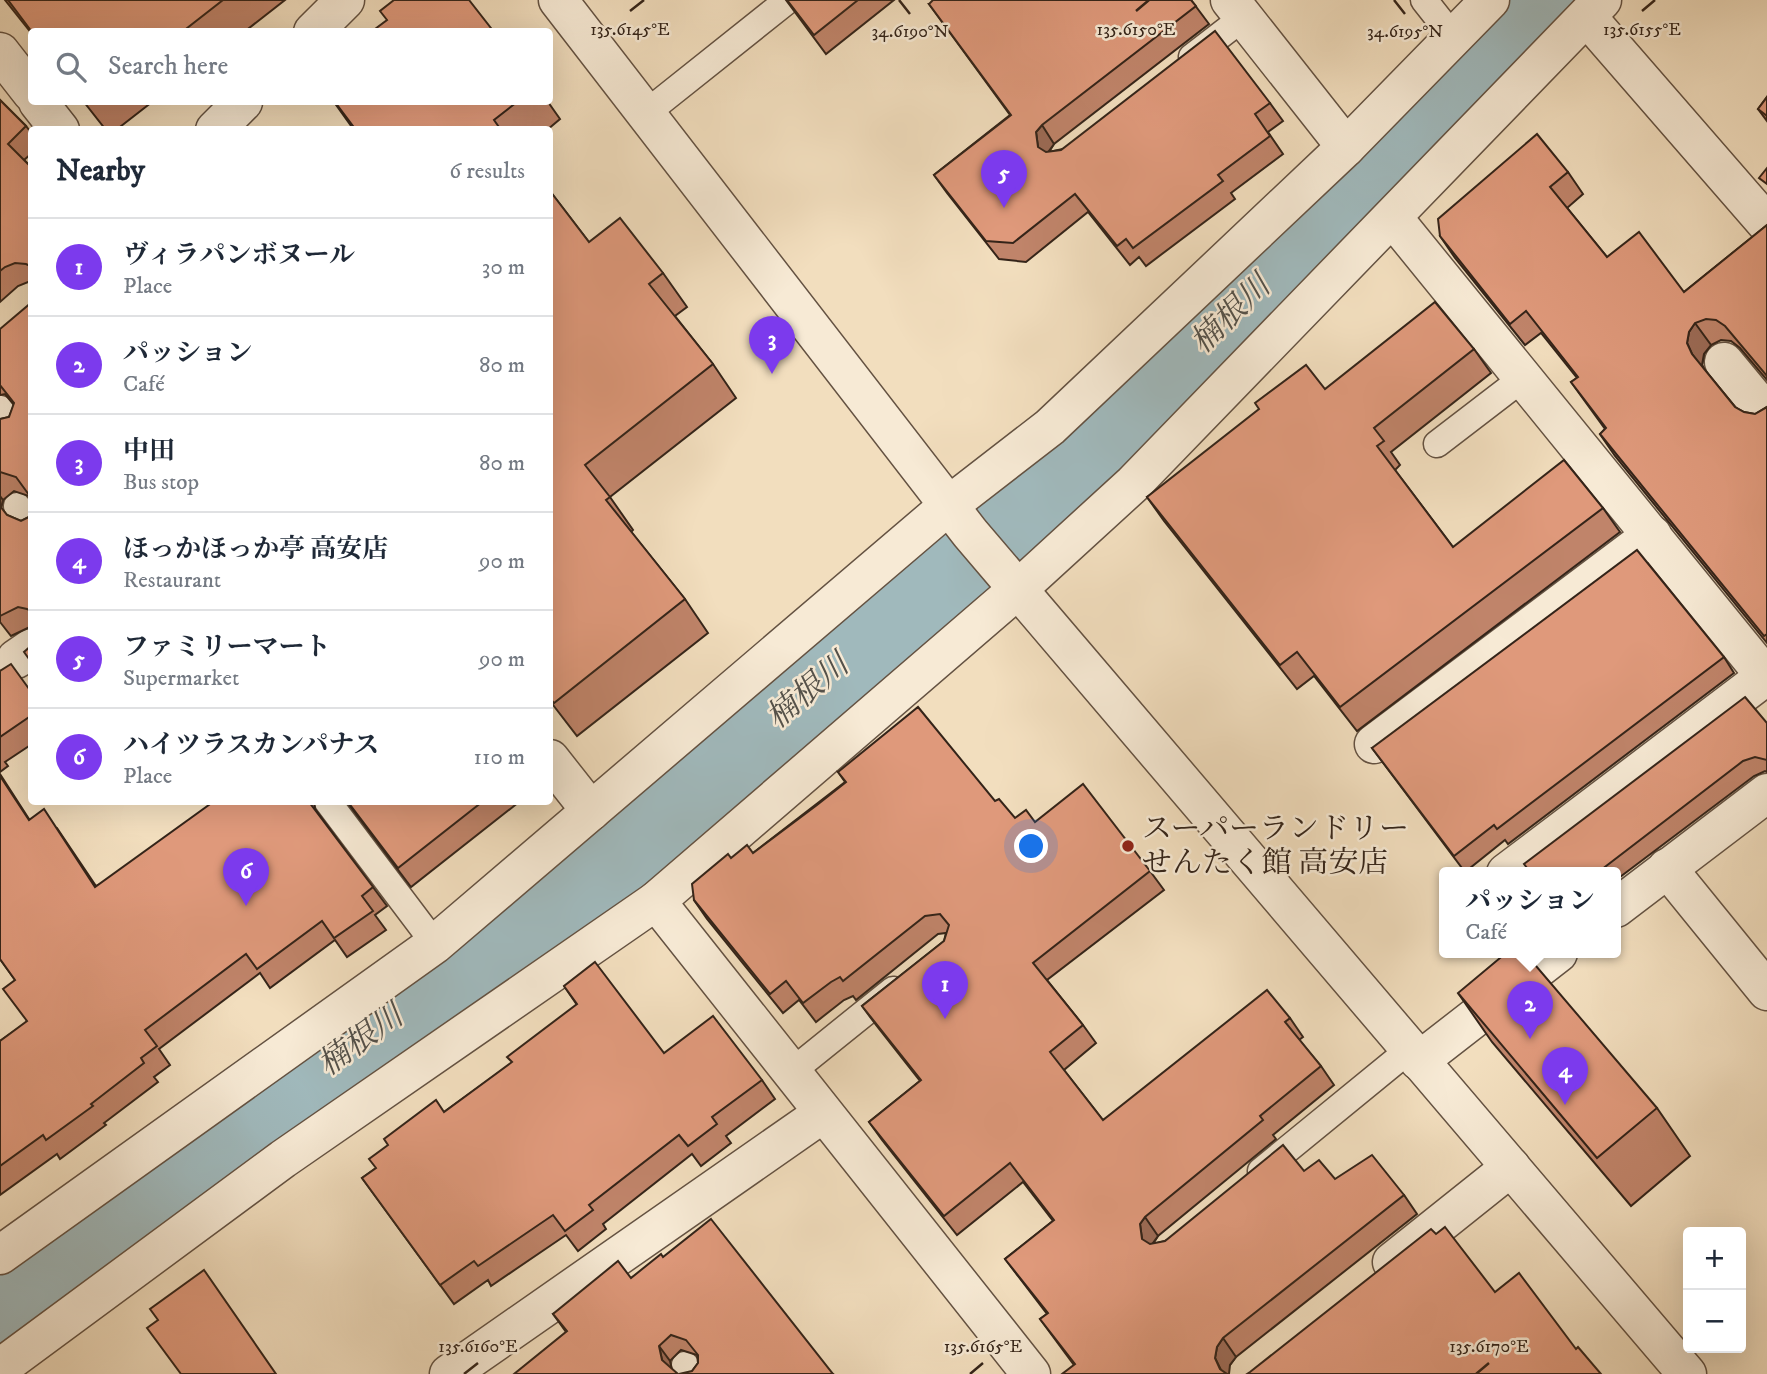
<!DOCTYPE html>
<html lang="en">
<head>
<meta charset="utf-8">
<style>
  :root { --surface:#fff; --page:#f2f2f3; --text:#1f2937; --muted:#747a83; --line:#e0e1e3; --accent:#7c3aed }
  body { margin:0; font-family:"IM FELL DW Pica","Noto Serif JP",serif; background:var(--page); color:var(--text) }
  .controls { position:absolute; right:21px; bottom:21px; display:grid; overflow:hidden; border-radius:7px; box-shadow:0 7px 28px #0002 }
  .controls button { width:63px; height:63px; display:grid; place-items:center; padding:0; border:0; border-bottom:2px solid var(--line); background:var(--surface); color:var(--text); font:35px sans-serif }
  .you { position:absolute; left:1032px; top:847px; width:24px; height:24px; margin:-18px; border:5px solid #fff; border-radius:50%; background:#1a73e8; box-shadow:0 0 0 10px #1a73e833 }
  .badge { display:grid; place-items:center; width:46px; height:46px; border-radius:50%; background:var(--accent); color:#fff; font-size:23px; font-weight:700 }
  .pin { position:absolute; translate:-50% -58px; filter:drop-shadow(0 2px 4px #0008) }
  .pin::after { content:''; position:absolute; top:37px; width:24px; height:21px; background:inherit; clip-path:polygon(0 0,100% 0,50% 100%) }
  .popup { position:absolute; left:1439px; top:867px; width:182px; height:91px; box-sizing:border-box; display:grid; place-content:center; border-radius:7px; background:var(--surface); filter:drop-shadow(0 2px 5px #0005); font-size:23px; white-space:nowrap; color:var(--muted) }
  .popup b { font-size:26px; color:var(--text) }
  .popup::after { content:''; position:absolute; left:50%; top:100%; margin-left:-14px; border:14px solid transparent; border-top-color:var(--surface) }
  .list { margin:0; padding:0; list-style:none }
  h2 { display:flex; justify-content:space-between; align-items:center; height:91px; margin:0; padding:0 28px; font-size:30px }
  h2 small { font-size:23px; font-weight:400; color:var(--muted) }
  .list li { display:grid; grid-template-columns:46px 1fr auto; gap:21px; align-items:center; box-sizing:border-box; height:98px; padding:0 28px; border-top:2px solid var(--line) }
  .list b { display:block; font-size:26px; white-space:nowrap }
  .list p { margin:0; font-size:23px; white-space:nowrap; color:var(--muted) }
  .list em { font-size:23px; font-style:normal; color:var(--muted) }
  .icon { flex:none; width:38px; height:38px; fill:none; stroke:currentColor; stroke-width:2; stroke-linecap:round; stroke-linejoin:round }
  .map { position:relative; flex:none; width:1767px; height:1374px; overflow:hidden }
  .search { position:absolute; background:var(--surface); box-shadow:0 7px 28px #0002; left:28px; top:28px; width:525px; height:77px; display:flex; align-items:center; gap:18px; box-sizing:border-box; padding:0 24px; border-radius:7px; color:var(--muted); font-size:26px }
  .panel { position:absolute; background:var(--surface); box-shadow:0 7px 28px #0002; left:28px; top:126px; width:525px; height:679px; border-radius:7px }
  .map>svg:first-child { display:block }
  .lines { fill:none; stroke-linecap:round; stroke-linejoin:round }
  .river { stroke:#a0b9bc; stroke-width:84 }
  .service-casing { stroke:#645242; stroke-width:29 }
  .minor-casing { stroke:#645242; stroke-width:41 }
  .tertiary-casing { stroke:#645242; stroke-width:41 }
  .service { stroke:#f7ead5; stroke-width:26 }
  .minor { stroke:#f7ead5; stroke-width:38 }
  .tertiary { stroke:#f7ead5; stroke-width:38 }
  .wall { fill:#c0846a; stroke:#342419; stroke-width:2 }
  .shaded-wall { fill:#9c6b56; stroke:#342419; stroke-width:2 }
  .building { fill:#df997b; stroke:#342419; stroke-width:2 }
  .ticks { fill:none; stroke:#342419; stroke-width:2.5 }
  .poi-dot { fill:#8f2418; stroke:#f7ead5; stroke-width:2.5 }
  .labels { text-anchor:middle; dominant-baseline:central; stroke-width:5; stroke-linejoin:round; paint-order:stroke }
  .poi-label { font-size:30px; fill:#342419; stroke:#f7ead5; text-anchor:start }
  .water-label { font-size:32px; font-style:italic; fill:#54514a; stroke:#f7ead5 }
  .ticks-label { font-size:18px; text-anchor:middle; fill:#342419; stroke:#f7ead5; stroke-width:5; stroke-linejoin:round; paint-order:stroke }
</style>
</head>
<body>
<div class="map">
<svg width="1767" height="1374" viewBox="0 0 1767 1374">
  <rect width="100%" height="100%" fill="#f2debe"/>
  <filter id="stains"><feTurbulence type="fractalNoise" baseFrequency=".00286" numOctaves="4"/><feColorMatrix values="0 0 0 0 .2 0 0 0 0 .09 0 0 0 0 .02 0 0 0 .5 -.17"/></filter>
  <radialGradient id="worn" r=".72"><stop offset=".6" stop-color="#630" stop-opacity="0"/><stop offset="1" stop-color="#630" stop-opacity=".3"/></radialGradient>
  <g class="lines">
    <polyline class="river" points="0,1304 469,966 618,854 1042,493 1261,288 1548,0"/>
    <defs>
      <g id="service">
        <polyline points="1424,0 1454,38"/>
        <polyline points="1192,57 1244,17"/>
        <polyline points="645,114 788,0"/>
        <polyline points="0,409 12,424"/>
        <polyline points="1437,444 1523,378"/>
        <polyline points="17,506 32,524"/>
        <polyline points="328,802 435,944"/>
        <polyline points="790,1073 893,990"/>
        <polyline points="1261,1171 1409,1050"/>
        <polyline points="685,1365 693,1374"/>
      </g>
      <g id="minor">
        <polyline points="1230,0 1346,147"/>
        <polyline points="1587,17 1767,224"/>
        <polyline points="313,32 345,0"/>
        <polyline points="0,52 32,93"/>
        <polyline points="38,102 60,130"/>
        <polyline points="215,130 243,102"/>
        <polyline points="1393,218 1767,678"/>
        <polyline points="1724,362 1767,414"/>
        <polyline points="16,659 32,648"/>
        <polyline points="1374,744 1652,535"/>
        <polyline points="550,759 591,811"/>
        <polyline points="1667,868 1767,991"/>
        <polyline points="1506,873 1766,676"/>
        <polyline points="656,901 1031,1374"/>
        <polyline points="1616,908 1767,793"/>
        <polyline points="1419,1061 1558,953"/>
        <polyline points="0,1255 435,944 948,506 1050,427 1346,147 1490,0"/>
        <polyline points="1392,1262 1511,1167"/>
        <polyline points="0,1368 283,1159 656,901 1017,590 1133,484 1602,0"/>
        <polyline points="449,1374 822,1114"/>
      </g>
      <polyline id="tertiary" points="558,0 970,533 1687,1374"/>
    </defs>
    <use href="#service" class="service-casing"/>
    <use href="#minor" class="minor-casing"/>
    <use href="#tertiary" class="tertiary-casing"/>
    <use href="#service" class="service"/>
    <use href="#minor" class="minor"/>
    <use href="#tertiary" class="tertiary"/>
  </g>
  <g class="wall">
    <polygon points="5,0 285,0 244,32 32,32 32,34"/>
    <polygon points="786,0 894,0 826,54"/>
    <polygon points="1191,0 1209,24 1054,144 1049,152 1270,103 1283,121 1268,132 1283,154 1231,193 1235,199 1146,266 1139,257 1130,265 1088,212 1026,262 999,259 947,193 934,175 1010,115 929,4"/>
    <polygon points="1767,97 1767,121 1758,109"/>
    <polygon points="0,100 26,126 32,134 32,153 24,160 32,168 32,282 28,282 18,286 0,302"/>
    <polygon points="84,102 152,102 116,130 106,130"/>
    <polygon points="334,102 548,102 560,119 547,130 354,130"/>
    <polygon points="1568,172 1583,194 1567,208 1607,257 1684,292 1767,225 1767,380 1740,348 1731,341 1721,340 1711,345 1704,354 1702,365 1704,369 1735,407 1744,412 1755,414 1767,407 1767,643 1615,456 1600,434 1605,429 1571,382 1577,378 1541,333 1525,345 1455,258 1440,236"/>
    <polygon points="550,191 589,242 663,273 687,307 675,316 713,364 736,398 610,497 633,530 631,532 685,599 708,633 577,736 550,701"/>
    <polygon points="0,329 32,499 29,496 14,491 3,500 1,508 7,515 21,521 29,517 32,511 32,626 11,636 0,622 0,419 9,417 14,405 5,394 0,395"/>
    <polygon points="1474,349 1491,373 1391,452 1400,465 1395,470 1453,547 1603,508 1620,532 1357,731 1314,676 1297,689 1164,521 1147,497 1325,389"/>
    <polygon points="1724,657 1734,673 1508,844 1505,840 1465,872 1372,748"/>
    <polygon points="0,671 32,693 32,744 5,762 8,766 0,772"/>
    <polygon points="1767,723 1767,772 1765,771 1754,776 1616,880 1616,873 1530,873"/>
    <polygon points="838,772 995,801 1015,818 1035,822 1150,871 1164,890 1047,980 1083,1025 1096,1043 1064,1070 1103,1120 1290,1018 1303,1037 1299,1040 1321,1066 1334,1085 1273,1135 1276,1139 1158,1236 1153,1244 1165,1241 1304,1171 1335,1179 1404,1195 1417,1214 1236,1357 1230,1365 1074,1365 1040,1319 1047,1314 1005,1259 1053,1221 1023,1182 957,1235 882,1140 869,1122 920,1081 876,1025 862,1006 944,941 946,933 938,934 856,1000 853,996 844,1000 816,1022 799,1000 783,1013 707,919 694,900 731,858 753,853 845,782"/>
    <polygon points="0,774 29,819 57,828 96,886 314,802 315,809 387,906 375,915 386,930 347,957 335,940 270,988 260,973 159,1049 170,1065 154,1077 158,1082 104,1123 106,1125 60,1159 57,1154 0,1195 0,1041 27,1022 15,980 0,959"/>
    <polygon points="347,802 519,802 411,887"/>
    <polygon points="564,986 664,1053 762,1080 775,1099 726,1136 731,1143 701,1166 692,1154 603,1224 606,1229 578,1251 566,1235 491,1286 488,1280 454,1304 362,1178 376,1168 444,1112 512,1063 577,1005"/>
    <polygon points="1458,993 1657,1108 1690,1156 1631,1206 1492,1042"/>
    <polygon points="663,1257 833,1374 692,1371 698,1363 697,1355 681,1350 670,1361 566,1332 553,1314 631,1278"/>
  </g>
  <g class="shaded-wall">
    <polygon points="1042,125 1054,144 1049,151 1051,165 1038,147 1036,132"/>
    <polygon points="1695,323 1711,345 1704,354 1702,365 1707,376 1692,354 1687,343 1689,332"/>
    <polygon points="0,496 3,500 1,508 0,506"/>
    <polygon points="1145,1217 1158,1236 1153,1243 1155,1257 1142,1239 1140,1224"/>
    <polygon points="1223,1338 1236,1357 1230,1365 1229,1374 1223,1374 1215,1358 1217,1347"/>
    <polygon points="659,1346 670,1361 673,1374 662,1360"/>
  </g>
  <g class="building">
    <polygon points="8,0 223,0 182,32 32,32"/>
    <polygon points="394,0 469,0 494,32 371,32 387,20 380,11"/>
    <polygon points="787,0 858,0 814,35"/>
    <polygon points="933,0 1191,0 1196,6 1042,125 1036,132 1038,147 1046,152 1061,150 1215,31 1270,103 1255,114 1270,136 1218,175 1223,181 1133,248 1126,239 1117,246 1075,194 1013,243 986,241 934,175 1011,115 929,4"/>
    <polygon points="1767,97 1767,116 1758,109"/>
    <polygon points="0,100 26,126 8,144 32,168 32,267 26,264 15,263 5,267 0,271"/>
    <polygon points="335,102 517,102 494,120 501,130 356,130"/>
    <polygon points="1537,134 1568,172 1550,187 1607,257 1639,232 1684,292 1767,225 1767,376 1725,326 1716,320 1706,319 1695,323 1689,332 1687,343 1692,354 1735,407 1744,412 1755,414 1767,407 1767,634 1764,636 1600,434 1606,428 1571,382 1578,377 1526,311 1510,324 1440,236 1438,219"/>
    <polygon points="1767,168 1767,184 1759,178"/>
    <polygon points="550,191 589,242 620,218 663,273 649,284 713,364 585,465 610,497 606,500 685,599 554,703 550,698"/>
    <polygon points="32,302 32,499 16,477 0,472 0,419 9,417 14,403 0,385 0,329"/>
    <polygon points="1435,302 1474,349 1374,428 1384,441 1377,446 1453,547 1564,460 1603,508 1340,707 1297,652 1280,665 1147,497 1259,409 1255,403 1306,365 1325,389"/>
    <polygon points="0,506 7,515 21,521 29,517 32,511 32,612 27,609 18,607 0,616"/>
    <polygon points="1637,550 1724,657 1497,829 1494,825 1454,856 1372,748"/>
    <polygon points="32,645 32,657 29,659 24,652"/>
    <polygon points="11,664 32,693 32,715 0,737 0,671"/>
    <polygon points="1745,697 1767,723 1767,760 1755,757 1743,761 1597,873 1531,873 1524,864"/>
    <polygon points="918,707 995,801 999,799 1015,818 1026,810 1035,822 1083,784 1150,871 1033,963 1083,1025 1050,1052 1103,1120 1267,990 1290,1018 1285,1022 1321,1066 1260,1116 1263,1120 1145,1217 1140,1224 1142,1239 1150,1244 1165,1241 1283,1145 1304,1171 1319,1160 1335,1179 1372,1155 1404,1195 1223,1338 1217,1347 1215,1358 1220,1369 1227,1374 1062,1374 1075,1364 1040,1319 1048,1313 1005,1259 1054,1220 1010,1163 944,1216 869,1122 921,1080 862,1006 944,941 949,925 940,914 925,916 843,981 840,977 831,982 803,1003 786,981 770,994 694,900 692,884 728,854 731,858 747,845 753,853 817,805 846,782 838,772"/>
    <polygon points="0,776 29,820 44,809 95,887 213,802 309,802 373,887 362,896 373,911 334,938 322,921 257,969 246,954 145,1030 157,1046 141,1058 144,1063 91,1104 93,1106 46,1140 43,1135 0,1166 0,1041 27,1021 3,989 15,980 0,959"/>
    <polygon points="348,802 482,802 398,868"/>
    <polygon points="1506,953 1525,953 1657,1108 1597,1158 1458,993"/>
    <polygon points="595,962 664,1053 713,1016 762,1080 712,1117 717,1124 688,1146 679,1135 589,1205 593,1210 565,1231 553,1215 478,1266 474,1261 440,1285 362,1178 376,1168 369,1159 388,1145 384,1139 436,1100 444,1112 512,1062 507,1057 577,1004 564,986"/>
    <polygon points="711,1219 833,1374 679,1374 692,1371 698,1363 698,1355 686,1340 671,1335 659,1346 662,1360 678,1374 514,1374 567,1331 553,1314 618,1261 631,1278 661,1254 663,1257"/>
    <polygon points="1445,1227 1495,1292 1519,1273 1576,1349 1578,1347 1601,1374 1247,1374 1250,1372 1431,1229 1436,1234"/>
    <polygon points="204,1270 276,1374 181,1374 147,1328 158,1320 150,1309"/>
  </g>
  <path class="ticks" d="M899,0L910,14M1394,0L1405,14M630,11L644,0M1136,11L1149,0M1642,11L1655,0M464,1374L478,1363M970,1374L983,1363M1476,1374L1489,1363"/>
  <circle class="poi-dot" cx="1128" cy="846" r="7"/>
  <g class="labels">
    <g class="poi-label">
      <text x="1142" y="829">スーパーランドリー<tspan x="1142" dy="34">せんたく館 高安店</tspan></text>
    </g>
    <g class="water-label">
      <text transform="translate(1231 315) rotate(-44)">楠根川</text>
      <text transform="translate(808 692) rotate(-40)">楠根川</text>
      <text transform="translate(361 1041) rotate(-36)">楠根川</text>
    </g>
  </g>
  <g class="ticks-label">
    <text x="630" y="35">135.6145°E</text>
    <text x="1136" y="35">135.6150°E</text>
    <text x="1642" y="35">135.6155°E</text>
    <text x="910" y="37">34.6190°N</text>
    <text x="1405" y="37">34.6195°N</text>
    <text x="478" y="1352">135.6160°E</text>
    <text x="983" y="1352">135.6165°E</text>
    <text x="1489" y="1352">135.6170°E</text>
  </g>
  <rect width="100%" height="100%" filter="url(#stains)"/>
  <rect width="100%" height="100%" fill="url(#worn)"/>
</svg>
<div class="controls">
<button>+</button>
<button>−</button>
</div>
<div class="you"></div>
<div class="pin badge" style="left:945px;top:1019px">1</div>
<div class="pin badge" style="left:1530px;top:1039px">2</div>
<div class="popup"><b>パッション</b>Café</div>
<div class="pin badge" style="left:772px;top:374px">3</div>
<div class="pin badge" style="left:1565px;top:1105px">4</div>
<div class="pin badge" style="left:1004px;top:208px">5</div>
<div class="pin badge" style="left:246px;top:906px">6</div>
<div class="search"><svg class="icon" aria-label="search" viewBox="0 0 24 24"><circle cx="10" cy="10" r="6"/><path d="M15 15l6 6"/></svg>Search here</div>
<section class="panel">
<h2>Nearby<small>6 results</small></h2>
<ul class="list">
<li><span class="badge">1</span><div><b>ヴィラパンボヌール</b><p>Place</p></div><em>30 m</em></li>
<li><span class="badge">2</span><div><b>パッション</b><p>Café</p></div><em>80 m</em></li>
<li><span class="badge">3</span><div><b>中田</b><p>Bus stop</p></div><em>80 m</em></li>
<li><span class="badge">4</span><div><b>ほっかほっか亭 高安店</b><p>Restaurant</p></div><em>90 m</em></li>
<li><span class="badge">5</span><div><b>ファミリーマート</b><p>Supermarket</p></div><em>90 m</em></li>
<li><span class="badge">6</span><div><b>ハイツラスカンパナス</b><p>Place</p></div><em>110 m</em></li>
</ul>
</section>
</div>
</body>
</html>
